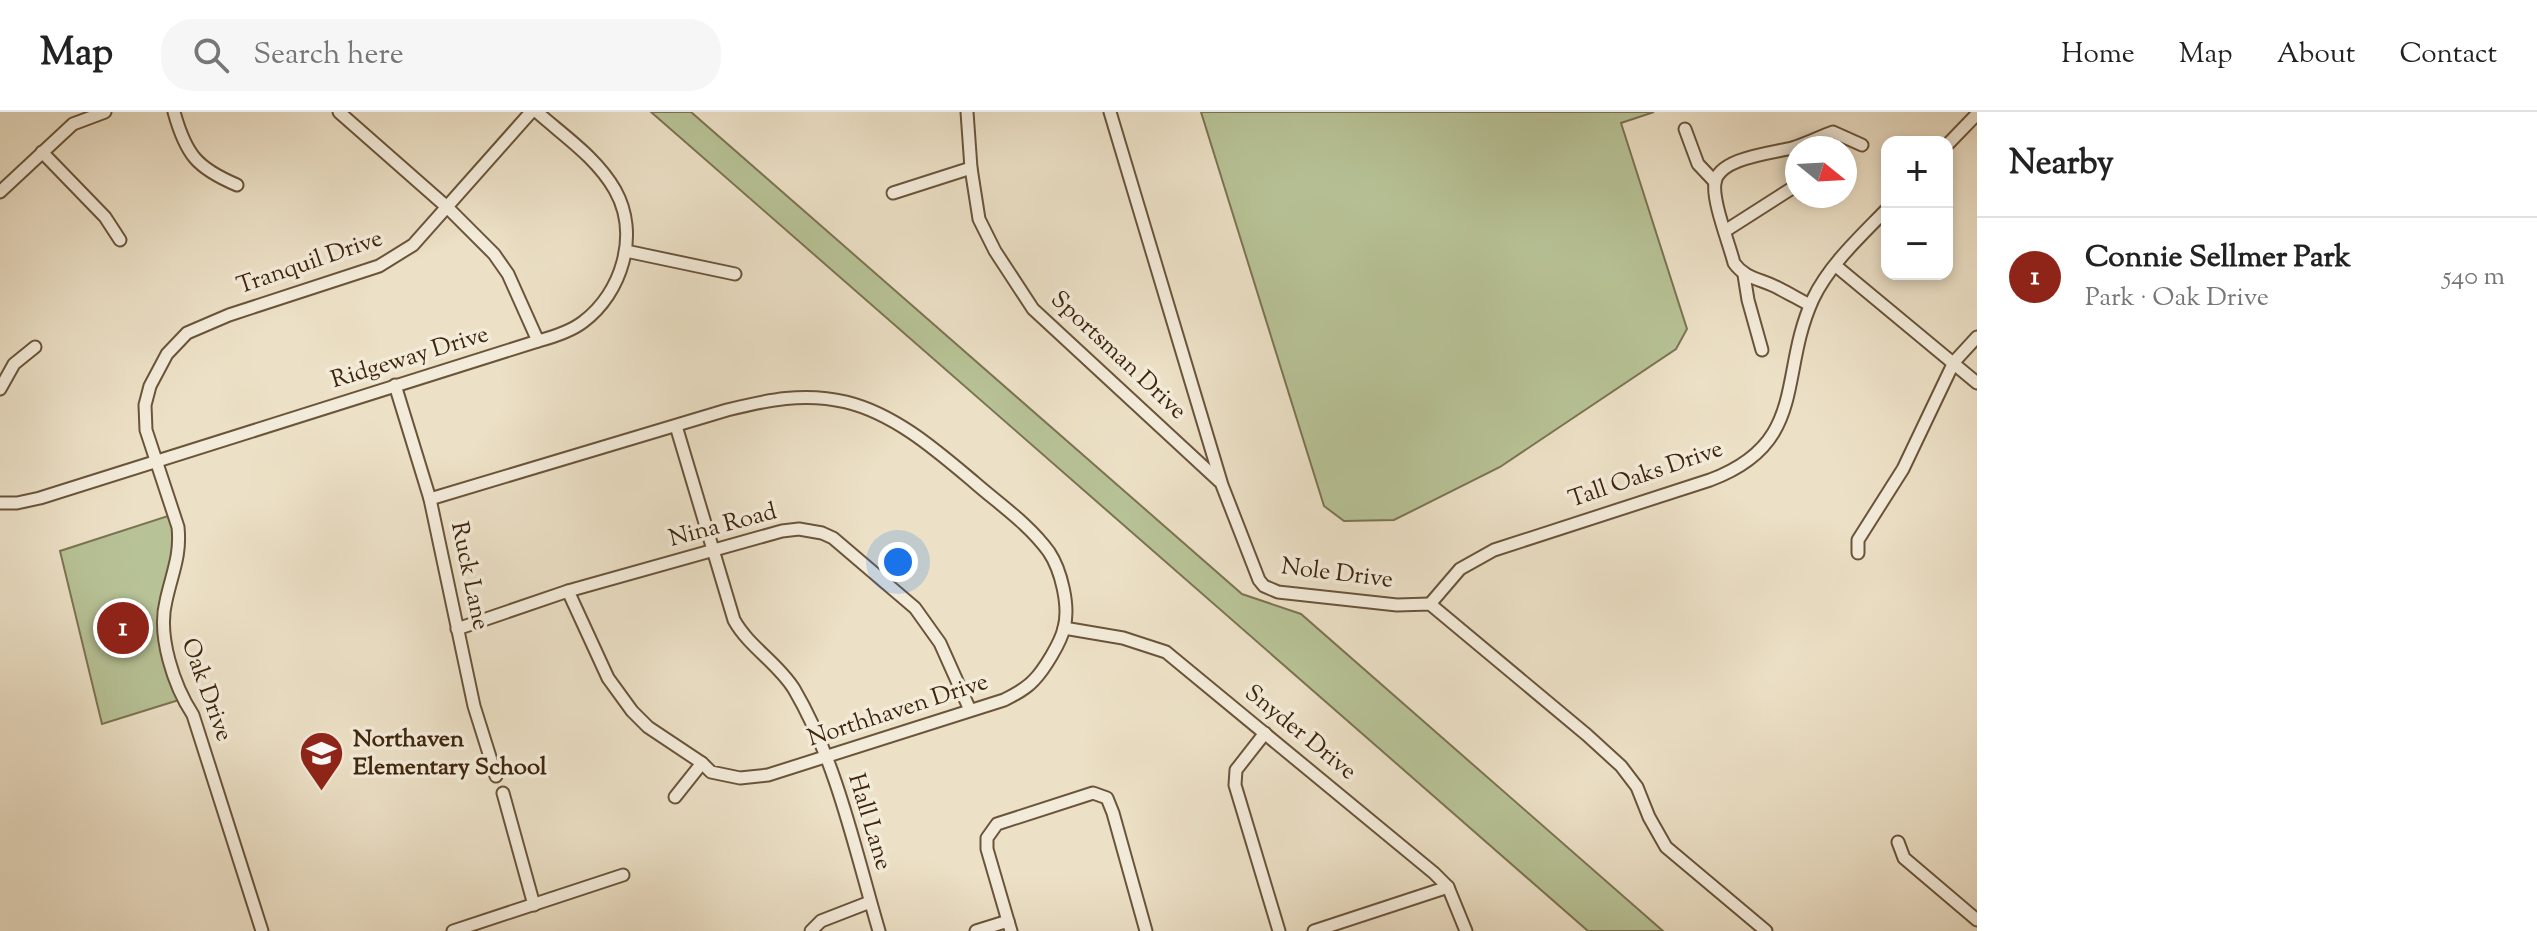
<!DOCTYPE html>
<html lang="en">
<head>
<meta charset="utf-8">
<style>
  :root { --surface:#fff; --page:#f6f6f6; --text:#222; --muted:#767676; --line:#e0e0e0; --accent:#8f2418 }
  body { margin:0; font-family:"Sorts Mill Goudy",serif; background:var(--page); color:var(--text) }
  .controls { position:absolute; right:24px; top:24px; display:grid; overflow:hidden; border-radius:16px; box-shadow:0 4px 12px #0003 }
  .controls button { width:72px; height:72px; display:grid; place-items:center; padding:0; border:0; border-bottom:2px solid var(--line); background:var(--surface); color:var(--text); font:40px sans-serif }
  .compass { position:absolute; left:1785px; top:24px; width:72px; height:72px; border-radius:50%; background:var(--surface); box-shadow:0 4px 12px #0003; rotate:108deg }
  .you { position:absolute; left:898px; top:450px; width:28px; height:28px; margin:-20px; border:6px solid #fff; border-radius:50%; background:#1a73e8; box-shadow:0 0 0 12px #1a73e833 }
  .badge { display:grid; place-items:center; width:52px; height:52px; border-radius:50%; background:var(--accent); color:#fff; font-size:26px; font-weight:700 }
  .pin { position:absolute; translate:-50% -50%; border:4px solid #fff; box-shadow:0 2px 8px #0006 }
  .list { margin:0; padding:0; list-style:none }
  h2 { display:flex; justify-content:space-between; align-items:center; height:104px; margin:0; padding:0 32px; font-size:34px }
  h2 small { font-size:26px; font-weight:400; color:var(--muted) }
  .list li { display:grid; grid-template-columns:52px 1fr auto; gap:24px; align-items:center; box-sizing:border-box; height:120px; padding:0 32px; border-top:2px solid var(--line) }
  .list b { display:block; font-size:30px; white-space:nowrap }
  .list p { margin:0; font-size:26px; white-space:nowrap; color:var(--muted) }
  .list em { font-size:26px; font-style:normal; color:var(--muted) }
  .icon { flex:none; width:44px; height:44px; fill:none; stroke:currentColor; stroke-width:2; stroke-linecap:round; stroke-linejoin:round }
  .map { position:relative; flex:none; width:1977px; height:819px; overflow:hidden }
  header { display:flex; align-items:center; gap:48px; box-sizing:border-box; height:112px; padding:0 40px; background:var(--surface); border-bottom:2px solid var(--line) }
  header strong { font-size:38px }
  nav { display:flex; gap:44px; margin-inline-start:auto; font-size:28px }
  .search { width:560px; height:72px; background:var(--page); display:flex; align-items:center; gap:20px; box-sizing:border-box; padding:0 28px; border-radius:32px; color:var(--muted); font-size:30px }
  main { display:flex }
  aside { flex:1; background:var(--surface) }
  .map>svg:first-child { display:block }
  .green { fill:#b7c296; stroke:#7b7451; stroke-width:2 }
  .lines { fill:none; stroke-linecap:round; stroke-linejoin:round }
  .minor-casing { stroke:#6a543a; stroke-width:15 }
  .minor { stroke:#f3ebda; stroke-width:11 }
  .labels { text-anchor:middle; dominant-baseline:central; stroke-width:7; stroke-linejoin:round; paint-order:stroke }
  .street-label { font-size:24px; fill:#3f260c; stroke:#f3ebda }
  .poi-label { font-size:24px; font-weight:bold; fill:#3f260c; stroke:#f3ebda; text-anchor:start }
</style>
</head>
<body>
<header>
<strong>Map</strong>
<div class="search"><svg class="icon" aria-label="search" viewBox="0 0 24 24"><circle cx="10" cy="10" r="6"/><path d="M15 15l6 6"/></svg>Search here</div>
<nav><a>Home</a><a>Map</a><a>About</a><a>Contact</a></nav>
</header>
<main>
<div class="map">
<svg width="1977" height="819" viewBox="0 0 1977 819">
  <rect width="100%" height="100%" fill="#ece0c6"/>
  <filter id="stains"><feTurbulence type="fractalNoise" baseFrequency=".0025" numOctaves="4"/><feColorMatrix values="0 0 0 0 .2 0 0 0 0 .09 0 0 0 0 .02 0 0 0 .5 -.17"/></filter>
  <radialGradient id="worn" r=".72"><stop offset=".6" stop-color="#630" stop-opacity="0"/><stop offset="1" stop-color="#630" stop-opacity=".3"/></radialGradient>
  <g class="green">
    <polygon points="651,0 691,0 1242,482 1301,502 1663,819 1588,819"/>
    <polygon points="1201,0 1654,0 1621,11 1687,217 1676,237 1500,355 1394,408 1344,409 1324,394"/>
    <polygon points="174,402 178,447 165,491 168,541 182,587 102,612 60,439"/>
  </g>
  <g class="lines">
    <defs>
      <g id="minor">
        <path d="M174,0C186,43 197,56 237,73"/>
        <polyline points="339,0 448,96 494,142 508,162 538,229"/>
        <polyline points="967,0 971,56 979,107 995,139 1033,197 1219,369"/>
        <polyline points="1110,0 1222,373 1259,468 1264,474 1278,480 1397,493 1430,492 1587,623 1621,654 1637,675 1649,705 1666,735 1766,819"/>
        <polyline points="1685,17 1698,52 1715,70"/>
        <polyline points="1947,33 1976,3"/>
        <polyline points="42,40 105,105 120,128"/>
        <polyline points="0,80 73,12 105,0"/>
        <polyline points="893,81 971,56"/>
        <polyline points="1725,119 1797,73"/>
        <polyline points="626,139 735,162"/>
        <polyline points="1836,154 1977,271"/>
        <polyline points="1744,163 1748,188 1762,238"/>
        <path d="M1810,193C1800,188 1790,182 1780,177C1763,167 1746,168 1734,151C1729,131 1712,89 1715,71C1718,46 1772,41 1792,36C1806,32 1819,25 1833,20L1862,33"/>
        <polyline points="395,273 430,387 474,594 496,664"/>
        <polyline points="0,277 14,252 35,235"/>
        <path d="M676,314L734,508C749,535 778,551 794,577C837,650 855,738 879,819"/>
        <path d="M430,387L727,298C767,288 804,280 846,290C895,302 936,338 974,370C999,392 1029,412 1049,440C1061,458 1070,494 1064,516C1061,530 1044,558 1034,568C1026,577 1014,583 1004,588L768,663L740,666L711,660L702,651L648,615L632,599L608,566L568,479"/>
        <path d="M0,391H17L40,386L538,229C553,225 570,220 583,210C622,181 640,122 615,78C597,46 564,24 537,0"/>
        <polyline points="1858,441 1858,428 1903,357 1954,250 1977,225"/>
        <path d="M1430,492L1460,457L1494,438L1710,368C1809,331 1778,263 1813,187C1829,153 1861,124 1887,97"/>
        <polyline points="1064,516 1123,526 1166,540 1434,761 1448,775 1466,819"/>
        <polyline points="457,517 568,479 782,419 799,417 822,421 833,426 915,496 940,531 970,598"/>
        <polyline points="1265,621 1236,658 1235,673 1279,819"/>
        <polyline points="503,681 534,793"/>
        <polyline points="675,685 702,651"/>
        <polyline points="1898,730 1904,746 1977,808"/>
        <polyline points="1008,809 987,737 987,726 997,712 1093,681 1107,686 1113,701 1146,819"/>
        <path d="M262,819L193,603C174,574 157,524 166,489C172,461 181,444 178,415L146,318L145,293L150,274L167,242L187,221L229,203L379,154L413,133L531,0"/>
        <polyline points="453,819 623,763"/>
        <polyline points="811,819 821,809 870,790"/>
        <polyline points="976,819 1008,809 1011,819"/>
        <polyline points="1314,819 1448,775"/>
      </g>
    </defs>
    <use href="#minor" class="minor-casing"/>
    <use href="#minor" class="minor"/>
  </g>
  <defs>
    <symbol id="school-pin" viewBox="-11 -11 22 30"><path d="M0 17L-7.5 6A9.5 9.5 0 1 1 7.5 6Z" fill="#8f2418" stroke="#f3ebda"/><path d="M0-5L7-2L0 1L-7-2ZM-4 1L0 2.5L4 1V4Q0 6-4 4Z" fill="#fff"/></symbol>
  </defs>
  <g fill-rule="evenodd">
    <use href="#school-pin" x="296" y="616" width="51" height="69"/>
  </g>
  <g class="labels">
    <g class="street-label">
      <text transform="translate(310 151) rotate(-19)">Tranquil Drive</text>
      <text transform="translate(1118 244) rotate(43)">Sportsman Drive</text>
      <text transform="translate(410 246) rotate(-17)">Ridgeway Drive</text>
      <text transform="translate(1646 363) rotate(-19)">Tall Oaks Drive</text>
      <text transform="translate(723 414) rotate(-15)">Nina Road</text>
      <text transform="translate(1337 462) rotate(7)">Nole Drive</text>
      <text transform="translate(469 464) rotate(78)">Ruck Lane</text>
      <text transform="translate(206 578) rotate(70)">Oak Drive</text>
      <text transform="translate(898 599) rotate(-18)">Northhaven Drive</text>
      <text transform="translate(1300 621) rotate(39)">Snyder Drive</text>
      <text transform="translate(869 710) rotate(73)">Hall Lane</text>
    </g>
    <g class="poi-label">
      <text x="353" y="628">Northaven<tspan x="353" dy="28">Elementary School</tspan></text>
    </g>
  </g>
  <rect width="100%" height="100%" filter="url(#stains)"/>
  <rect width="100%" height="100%" fill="url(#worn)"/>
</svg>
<div class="controls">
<button>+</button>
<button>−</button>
</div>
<svg class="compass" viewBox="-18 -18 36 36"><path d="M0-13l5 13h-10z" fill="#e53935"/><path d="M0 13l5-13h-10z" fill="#767676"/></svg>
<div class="you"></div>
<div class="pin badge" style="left:123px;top:516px">1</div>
</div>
<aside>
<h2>Nearby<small></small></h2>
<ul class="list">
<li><span class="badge">1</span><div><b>Connie Sellmer Park</b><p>Park · Oak Drive</p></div><em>540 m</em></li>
</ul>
</aside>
</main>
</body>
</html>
